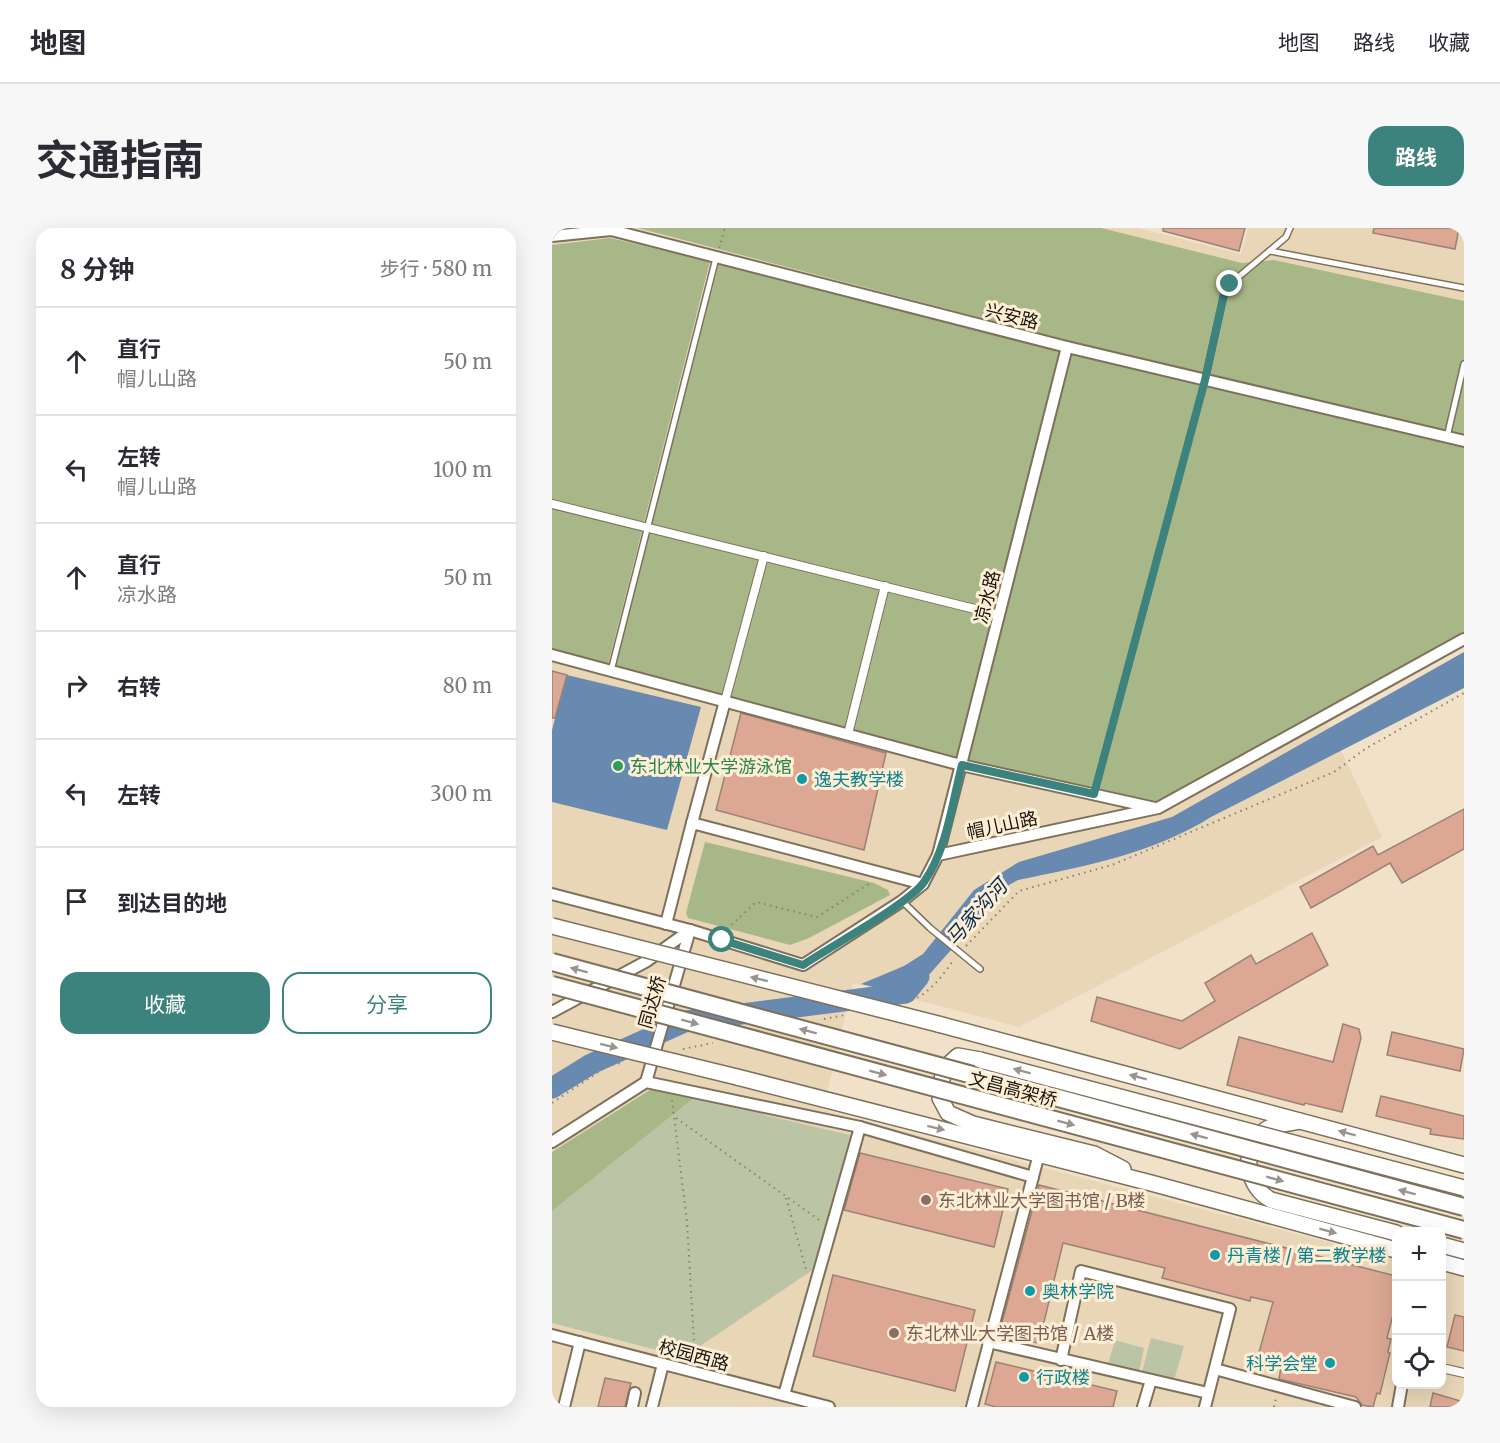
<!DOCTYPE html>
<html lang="zh">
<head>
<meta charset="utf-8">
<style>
  :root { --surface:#fff; --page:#f7f7f7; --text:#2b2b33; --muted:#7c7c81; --line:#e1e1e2; --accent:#3c837e }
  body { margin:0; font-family:Merriweather,"Noto Sans SC",serif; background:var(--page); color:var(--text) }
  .controls { position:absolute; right:18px; bottom:18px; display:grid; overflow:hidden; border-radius:12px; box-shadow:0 6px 24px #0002 }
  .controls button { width:54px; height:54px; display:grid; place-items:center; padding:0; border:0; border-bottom:2px solid var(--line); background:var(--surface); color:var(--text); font:30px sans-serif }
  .stop { position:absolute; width:18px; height:18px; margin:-14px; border:4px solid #3c837e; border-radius:50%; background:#fff }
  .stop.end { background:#3c837e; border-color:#fff; box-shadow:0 2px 6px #0008 }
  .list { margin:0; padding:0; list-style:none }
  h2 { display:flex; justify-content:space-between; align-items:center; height:78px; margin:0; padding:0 24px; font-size:26px }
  h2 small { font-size:20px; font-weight:400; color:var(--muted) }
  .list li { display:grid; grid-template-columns:39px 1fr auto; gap:18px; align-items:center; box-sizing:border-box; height:108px; padding:0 24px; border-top:2px solid var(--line) }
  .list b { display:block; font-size:22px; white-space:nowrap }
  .list p { margin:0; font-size:20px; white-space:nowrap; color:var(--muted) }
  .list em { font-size:20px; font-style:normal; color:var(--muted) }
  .actions { display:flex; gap:12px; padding:18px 24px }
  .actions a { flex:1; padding:14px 0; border:2px solid var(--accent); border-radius:18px; text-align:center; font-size:21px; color:var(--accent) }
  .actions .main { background:var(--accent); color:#fff }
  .icon { flex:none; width:33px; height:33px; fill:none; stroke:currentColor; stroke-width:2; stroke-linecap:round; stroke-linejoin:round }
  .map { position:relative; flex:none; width:912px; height:1179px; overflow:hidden; border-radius:18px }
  header { display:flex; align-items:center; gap:36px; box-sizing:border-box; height:84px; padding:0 30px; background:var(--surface); border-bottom:2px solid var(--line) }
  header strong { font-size:28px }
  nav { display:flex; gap:33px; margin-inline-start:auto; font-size:21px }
  .intro { display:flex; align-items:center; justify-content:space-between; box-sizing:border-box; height:144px; padding:0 36px }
  h1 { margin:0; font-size:42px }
  .button { padding:15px 27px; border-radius:18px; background:var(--accent); color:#fff; font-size:21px; font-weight:700 }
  main { display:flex; gap:36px; padding:0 36px }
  aside { flex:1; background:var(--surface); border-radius:18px; box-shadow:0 6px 24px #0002 }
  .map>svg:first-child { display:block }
  .built { fill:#e9d6b7 }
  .green { fill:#bbc5a6 }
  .forest { fill:#a8b787 }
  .water { fill:#698ab0 }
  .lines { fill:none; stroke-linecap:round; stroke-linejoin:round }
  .river { stroke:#698ab0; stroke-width:21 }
  .building { fill:#dca893; stroke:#9b8176; stroke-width:1.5 }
  .service-casing { stroke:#7e715b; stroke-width:8 }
  .pedestrian-casing { stroke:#7e715b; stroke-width:10 }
  .minor-casing { stroke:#7e715b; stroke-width:14 }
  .primary-casing { stroke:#7e715b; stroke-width:18 }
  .path { stroke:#8b806f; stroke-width:2; stroke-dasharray:1.5 4.5; stroke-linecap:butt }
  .service { stroke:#fff; stroke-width:5 }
  .pedestrian { stroke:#fff; stroke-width:8 }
  .minor { stroke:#fff; stroke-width:10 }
  .primary { stroke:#fff; stroke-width:15 }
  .primary-bridge-casing { stroke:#7e715b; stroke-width:18; stroke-linecap:butt }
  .trunk-bridge-casing { stroke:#7e715b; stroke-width:20; stroke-linecap:butt }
  .primary-bridge { stroke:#fff; stroke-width:15 }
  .trunk-bridge { stroke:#fff; stroke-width:16 }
  .oneway { fill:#989591 }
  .route { stroke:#3c837e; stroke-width:8 }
  .leisure-dot { fill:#2e9e5b; stroke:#feeed5; stroke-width:2 }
  .culture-dot { fill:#0f9aa8; stroke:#feeed5; stroke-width:2 }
  .education-dot { fill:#8d6e63; stroke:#feeed5; stroke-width:2 }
  .labels { text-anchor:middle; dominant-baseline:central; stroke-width:6; stroke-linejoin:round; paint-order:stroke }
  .street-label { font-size:18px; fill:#19130b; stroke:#feeed5 }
  .leisure-label { font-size:18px; fill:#27864d; stroke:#feeed5; text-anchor:start }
  .culture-label { font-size:18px; fill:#0d838f; stroke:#feeed5; text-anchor:start }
  .education-label { font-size:18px; fill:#785e54; stroke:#feeed5; text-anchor:start }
  .water-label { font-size:20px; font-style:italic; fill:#062b50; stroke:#feeed5 }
</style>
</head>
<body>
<header>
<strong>地图</strong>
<nav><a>地图</a><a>路线</a><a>收藏</a></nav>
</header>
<div class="intro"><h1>交通指南</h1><a class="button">路线</a></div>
<main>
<aside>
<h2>8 分钟<small>步行 · 580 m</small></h2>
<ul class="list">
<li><svg class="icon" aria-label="ahead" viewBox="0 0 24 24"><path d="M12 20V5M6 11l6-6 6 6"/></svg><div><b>直行</b><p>帽儿山路</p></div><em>50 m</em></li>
<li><svg class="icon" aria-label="left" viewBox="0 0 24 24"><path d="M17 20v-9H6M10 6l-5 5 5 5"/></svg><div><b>左转</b><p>帽儿山路</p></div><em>100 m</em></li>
<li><svg class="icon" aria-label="ahead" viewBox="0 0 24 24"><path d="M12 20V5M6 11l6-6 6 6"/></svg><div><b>直行</b><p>凉水路</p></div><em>50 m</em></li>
<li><svg class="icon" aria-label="right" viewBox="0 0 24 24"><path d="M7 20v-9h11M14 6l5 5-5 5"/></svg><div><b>右转</b></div><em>80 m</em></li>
<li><svg class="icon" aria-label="left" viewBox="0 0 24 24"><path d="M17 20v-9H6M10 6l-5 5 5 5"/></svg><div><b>左转</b></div><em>300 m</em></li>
<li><svg class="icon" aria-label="arrive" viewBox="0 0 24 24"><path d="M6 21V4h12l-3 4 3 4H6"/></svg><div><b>到达目的地</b></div></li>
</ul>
<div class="actions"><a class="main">收藏</a><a>分享</a></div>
</aside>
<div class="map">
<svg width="912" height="1179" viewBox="0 0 912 1179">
  <rect width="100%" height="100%" fill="#f1e1c9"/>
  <polygon class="built" points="0,0 586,0 689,26 696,0 912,0 912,419 776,495 830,609 467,799 301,755 271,882 844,1032 844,1156 890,1156 890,1044 912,1050 912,1179 0,1179"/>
  <g class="green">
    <polygon points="142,870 298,907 262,1041 132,1129 0,1095 0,983"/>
    <polygon points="599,1110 632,1118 622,1152 590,1144"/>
    <polygon points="563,1112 592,1120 587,1144 556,1136"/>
  </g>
  <g class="forest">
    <polygon points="86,0 549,0 690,35 722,32 912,73 912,208 518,113"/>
    <polygon points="58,10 158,33 56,437 0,421 0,17"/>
    <polygon points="167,35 509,122 407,529 62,441"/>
    <polygon points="518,124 912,220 912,405 606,576 415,534"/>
    <polygon points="153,614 322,655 336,662 338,667 257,710 238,717 136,690 134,685"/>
    <polygon points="101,860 142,870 0,983 0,924"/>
  </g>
  <g class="water">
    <path d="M912,424V460L659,589C600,626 533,638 466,652L457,657L358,768L309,756L352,738L371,726L422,662L467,634L620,589Z"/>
    <polygon points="15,447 149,479 115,602 0,574 0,502"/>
  </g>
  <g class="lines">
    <polyline class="river" points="0,860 39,836 135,793 354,765 367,749"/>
  </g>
  <g class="building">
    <polygon points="611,0 693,0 687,23 611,3"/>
    <polygon points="822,0 907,0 903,21 821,5"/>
    <polygon points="0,443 15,447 3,490 0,490"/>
    <polygon points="189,485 334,525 312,622 164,582"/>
    <polygon points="912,581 912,621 850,655 838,635 759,680 748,659 821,618 826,627"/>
    <polygon points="760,705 776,737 628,821 539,793 545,769 630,793 663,773 653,755 699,727 704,736"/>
    <polygon points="791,796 807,801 809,810 790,884 753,875 752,877 675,857 687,809 781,834"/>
    <polygon points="840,804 912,821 908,843 835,827"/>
    <polygon points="829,868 912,888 912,911 878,906 879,901 824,888"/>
    <polygon points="308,925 456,961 442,1019 292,982"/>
    <polygon points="487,957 844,1048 844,1075 835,1110 839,1111 836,1124 838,1125 828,1166 825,1165 821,1179 810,1177 804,1169 727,1151 729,1139 706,1128 721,1074 699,1069 698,1073 610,1050 613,1040 511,1015 487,1115 446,1109"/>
    <polygon points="281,1047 423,1082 403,1163 261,1128"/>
    <polygon points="903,1087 912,1089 912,1123 895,1119"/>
    <polygon points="444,1134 565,1163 561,1179 444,1179 433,1176"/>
    <polygon points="53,1150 79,1155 73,1179 46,1179"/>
    <polygon points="881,1165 912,1174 912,1179 878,1179"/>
  </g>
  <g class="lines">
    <defs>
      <g id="service">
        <polyline points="718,23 912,60"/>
        <polyline points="653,152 672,66 678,56 734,9 738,0"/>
        <polyline points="895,209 912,136"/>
        <polyline points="59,443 164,30"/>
        <polyline points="350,673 378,700 428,741"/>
      </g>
      <g id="pedestrian">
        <polyline points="0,276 447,387"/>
        <polyline points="173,473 212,328"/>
        <polyline points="296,506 333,358"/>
        <polyline points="890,1140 912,1145"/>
      </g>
      <g id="minor">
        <polyline points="0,8 59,2 515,119 912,213"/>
        <polyline points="0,427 409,537 603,580"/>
        <polyline points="140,595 173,473"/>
        <polyline points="386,627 515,119"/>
        <polyline points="0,666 138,702 251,737 350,673 371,656 386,627 606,580 912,411"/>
        <polyline points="114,696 140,595 371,656"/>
        <polyline points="0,784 95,733 138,702"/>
        <polyline points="94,854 138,702"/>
        <polyline points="0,914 94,854 308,899 481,949"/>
        <polyline points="0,1107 277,1179"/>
        <polyline points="436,1114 656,1165"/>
        <polyline points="509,1132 529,1043 678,1081 653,1179"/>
        <polyline points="663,1141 803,1179"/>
        <polyline points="232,1167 308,899"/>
        <polyline points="12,1179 28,1114"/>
        <polyline points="80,1179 83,1165"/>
        <polyline points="100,1179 111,1136"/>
        <polyline points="420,1179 487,926"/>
        <polyline points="591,1179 599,1152"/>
        <polyline points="846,1179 850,1156"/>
      </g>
      <g id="primary">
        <polyline points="386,796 912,937"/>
        <polyline points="428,832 406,828 394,839 388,857 388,870 396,885 421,896 542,926 571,941"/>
        <polyline points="185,849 599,955 844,1022"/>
        <path d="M747,893C736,896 719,896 711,904C688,923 695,959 719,972L844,1005"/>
        <polyline points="890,1017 912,1023"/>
        <polyline points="890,1034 912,1040"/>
      </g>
    </defs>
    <use href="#service" class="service-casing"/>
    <use href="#pedestrian" class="pedestrian-casing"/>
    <use href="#minor" class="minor-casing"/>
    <use href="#primary" class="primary-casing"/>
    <g class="path">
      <polyline points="167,20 173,0"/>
      <polyline points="545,555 650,163"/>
      <polyline points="175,701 204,674 265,689 320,654"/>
      <polyline points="414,718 467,663 560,637 782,544 813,521 912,465"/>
      <path d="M354,774C375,769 390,749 402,731"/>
      <polyline points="272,791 293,787"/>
      <polyline points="131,821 161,815"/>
      <polyline points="120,872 135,994 143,1132"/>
      <polyline points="0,875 57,837 70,835"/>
      <polyline points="124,890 270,994"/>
      <polyline points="234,970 255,1045"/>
      <polyline points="722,1179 724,1170"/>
    </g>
    <use href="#service" class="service"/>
    <use href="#pedestrian" class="pedestrian"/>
    <use href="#minor" class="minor"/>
    <use href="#primary" class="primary"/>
    <defs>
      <g id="primary-bridge">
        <polyline points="0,698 386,796"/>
        <polyline points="0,804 185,849"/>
        <polyline points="428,832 912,960"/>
      </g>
      <g id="trunk-bridge">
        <polyline points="0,734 912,979"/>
        <polyline points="0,757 912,1002"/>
      </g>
    </defs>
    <use href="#primary-bridge" class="primary-bridge-casing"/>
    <use href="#trunk-bridge" class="trunk-bridge-casing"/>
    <use href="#primary-bridge" class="primary-bridge"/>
    <use href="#trunk-bridge" class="trunk-bridge"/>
  </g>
  <defs><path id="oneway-solid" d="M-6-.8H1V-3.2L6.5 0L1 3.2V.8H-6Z" transform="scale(1.5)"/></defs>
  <g class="oneway">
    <use href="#oneway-solid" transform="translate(27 742) rotate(-165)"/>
    <use href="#oneway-solid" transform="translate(207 751) rotate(-166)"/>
    <use href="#oneway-solid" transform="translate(138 794) rotate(15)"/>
    <use href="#oneway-solid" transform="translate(256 803) rotate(-165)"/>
    <use href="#oneway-solid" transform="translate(57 818) rotate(14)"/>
    <use href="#oneway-solid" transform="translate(470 843) rotate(-165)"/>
    <use href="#oneway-solid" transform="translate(326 845) rotate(15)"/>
    <use href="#oneway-solid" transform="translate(586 849) rotate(-165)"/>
    <use href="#oneway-solid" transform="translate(514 895) rotate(15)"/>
    <use href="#oneway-solid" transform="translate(384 900) rotate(14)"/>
    <use href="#oneway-solid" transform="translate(795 905) rotate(-165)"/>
    <use href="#oneway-solid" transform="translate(647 908) rotate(-165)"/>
    <use href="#oneway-solid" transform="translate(723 951) rotate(15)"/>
    <use href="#oneway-solid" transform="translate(855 964) rotate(-165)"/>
    <use href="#oneway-solid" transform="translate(776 1003) rotate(15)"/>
  </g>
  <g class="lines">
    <path class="route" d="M170,712L251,737C276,720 358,675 372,654C395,621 400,575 410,537L542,566L653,152L672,66L678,56"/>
  </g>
  <circle class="leisure-dot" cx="66" cy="538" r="6"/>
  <g class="culture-dot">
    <circle cx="250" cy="551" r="6"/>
    <circle cx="663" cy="1027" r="6"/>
    <circle cx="478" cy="1063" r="6"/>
    <circle cx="778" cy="1135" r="6"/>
    <circle cx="472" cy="1149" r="6"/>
  </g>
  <g class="education-dot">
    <circle cx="374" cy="972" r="6"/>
    <circle cx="342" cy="1105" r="6"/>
  </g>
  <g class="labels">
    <g class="street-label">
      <text transform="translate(460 88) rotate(14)">兴安路</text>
      <text transform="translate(435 369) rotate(-76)">凉水路</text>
      <text transform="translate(450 597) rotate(-12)">帽儿山路</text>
      <text transform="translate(100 774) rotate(-74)">同达桥</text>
      <text transform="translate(461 861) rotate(15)">文昌高架桥</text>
      <text transform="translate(142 1127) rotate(15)">校园西路</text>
    </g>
    <g class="leisure-label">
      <text x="78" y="538">东北林业大学游泳馆</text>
    </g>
    <g class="culture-label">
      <text x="262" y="551">逸夫教学楼</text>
      <text x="675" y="1027">丹青楼 / 第二教学楼</text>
      <text x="490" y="1063">奥林学院</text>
      <text x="766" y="1135" text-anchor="end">科学会堂</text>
      <text x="484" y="1149">行政楼</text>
    </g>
    <g class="education-label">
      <text x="386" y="972">东北林业大学图书馆 / B楼</text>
      <text x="354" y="1105">东北林业大学图书馆 / A楼</text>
    </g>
    <g class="water-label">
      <text transform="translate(424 684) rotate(-48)">马家沟河</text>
    </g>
  </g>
</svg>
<div class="controls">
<button>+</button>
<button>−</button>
<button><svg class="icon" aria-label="locate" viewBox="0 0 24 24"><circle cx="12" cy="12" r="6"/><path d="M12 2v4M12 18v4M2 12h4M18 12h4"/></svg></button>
</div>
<div class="stop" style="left:170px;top:712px"></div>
<div class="stop end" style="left:678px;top:56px"></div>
</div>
</main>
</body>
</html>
